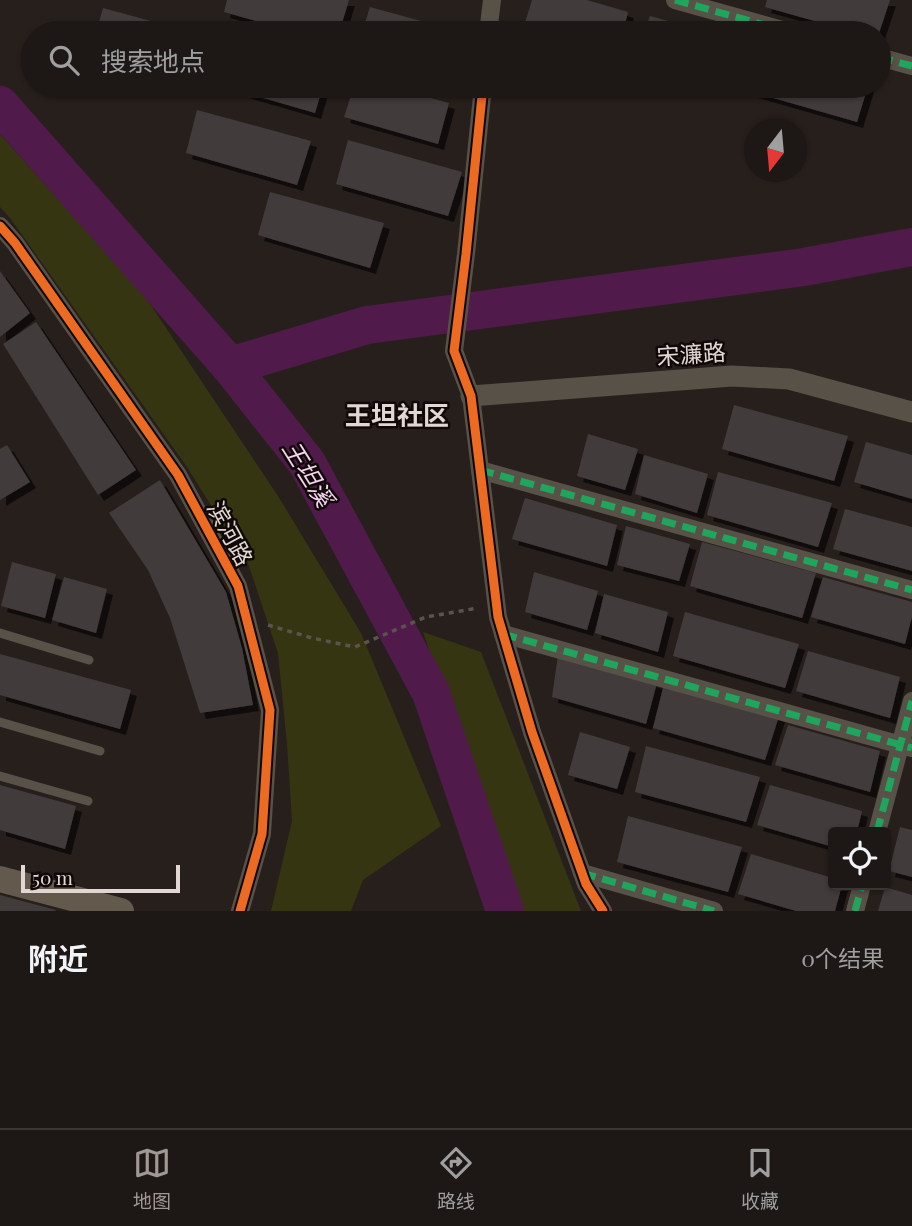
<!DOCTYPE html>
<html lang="zh">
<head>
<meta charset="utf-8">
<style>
  :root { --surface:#1d1715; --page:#25201e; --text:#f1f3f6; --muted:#a09fa0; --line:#3b3634; --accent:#a19793 }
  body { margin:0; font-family:"Playfair Display","Noto Sans SC",serif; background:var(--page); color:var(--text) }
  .controls { position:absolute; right:21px; bottom:21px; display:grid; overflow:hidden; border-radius:7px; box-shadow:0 2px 5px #0004 }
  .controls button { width:63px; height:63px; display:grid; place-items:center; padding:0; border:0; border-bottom:2px solid var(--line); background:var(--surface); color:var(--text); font:35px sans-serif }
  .compass { position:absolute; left:744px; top:119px; width:63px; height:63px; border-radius:50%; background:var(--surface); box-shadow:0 2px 5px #0004; rotate:196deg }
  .scale { position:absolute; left:21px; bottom:18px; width:159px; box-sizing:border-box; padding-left:7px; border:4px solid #e2d7d3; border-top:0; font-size:19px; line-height:24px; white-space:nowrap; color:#e2d7d3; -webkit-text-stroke:5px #0f0907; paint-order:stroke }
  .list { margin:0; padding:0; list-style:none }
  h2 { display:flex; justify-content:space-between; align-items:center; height:91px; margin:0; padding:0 28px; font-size:30px }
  h2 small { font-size:23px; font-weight:400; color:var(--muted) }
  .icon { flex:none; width:38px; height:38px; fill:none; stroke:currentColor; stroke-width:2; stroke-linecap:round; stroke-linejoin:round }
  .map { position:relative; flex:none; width:912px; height:911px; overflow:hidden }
  .search { position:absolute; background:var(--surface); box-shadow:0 2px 5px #0004; left:21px; right:21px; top:21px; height:77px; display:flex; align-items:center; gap:18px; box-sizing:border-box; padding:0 24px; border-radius:38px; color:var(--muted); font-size:26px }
  .sheet { height:217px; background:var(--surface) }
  nav { display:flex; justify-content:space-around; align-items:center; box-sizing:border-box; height:98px; border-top:2px solid var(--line); background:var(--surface); font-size:19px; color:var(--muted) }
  nav a { display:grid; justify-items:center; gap:4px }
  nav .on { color:var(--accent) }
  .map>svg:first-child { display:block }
  .green { fill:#363512 }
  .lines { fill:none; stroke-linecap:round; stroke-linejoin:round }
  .river { stroke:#501b4a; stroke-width:38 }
  .building { fill:#423b3a; filter:url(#shadow) }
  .path { stroke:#5a544d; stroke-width:3.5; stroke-dasharray:5 5; stroke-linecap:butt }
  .service { stroke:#585148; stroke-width:9 }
  .minor { stroke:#585148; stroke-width:18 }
  .tertiary { stroke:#585148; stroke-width:21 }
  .primary { stroke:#63594c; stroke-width:26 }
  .quiet { stroke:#20a55d; stroke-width:7; stroke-dasharray:14 7; stroke-linecap:butt }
  .cycleway-casing { stroke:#0f0907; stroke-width:13 }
  .cycleway { stroke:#ed6a23; stroke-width:9 }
  .labels { text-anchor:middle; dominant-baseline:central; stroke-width:5; stroke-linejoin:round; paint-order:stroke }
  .street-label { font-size:23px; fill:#e2d7d3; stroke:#0f0907 }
  .water-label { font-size:24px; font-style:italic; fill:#f6d3f0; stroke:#0f0907 }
  .quarter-label { font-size:26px; font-weight:bold; fill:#e2d7d3; stroke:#0f0907 }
</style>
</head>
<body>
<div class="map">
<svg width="912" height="911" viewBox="0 0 912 911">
  <defs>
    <filter id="shadow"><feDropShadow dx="6" dy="6" stdDeviation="0" flood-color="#0009"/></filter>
  </defs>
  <rect width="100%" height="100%" fill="#271f1c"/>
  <g class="green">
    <polygon points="0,134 144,295 278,496 361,633 441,826 363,880 351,911 271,911 292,821 287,744 278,653 249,566 187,467 10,218 0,207"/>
    <polygon points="423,632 481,652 581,911 518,911"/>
  </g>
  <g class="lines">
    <g class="river">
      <polyline points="0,105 230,366 307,463 431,693 505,911"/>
      <polyline points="230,366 367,325 804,267 912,247"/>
    </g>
  </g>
  <g class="building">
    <polygon points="227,0 349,0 339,33 299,33 224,12"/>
    <polygon points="532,0 587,0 628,12 623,33 550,33 524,26"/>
    <polygon points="767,0 890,0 879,33 857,33 765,7"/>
    <polygon points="370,7 461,32 461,33 362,33"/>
    <polygon points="103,8 191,32 191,33 96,33"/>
    <polygon points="650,16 708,32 708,33 644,33"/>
    <polygon points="222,86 323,86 315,113"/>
    <polygon points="354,86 387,86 449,103 438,144 344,117"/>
    <polygon points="746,86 868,86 857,122 745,90"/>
    <polygon points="197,110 311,141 297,185 186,153"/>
    <polygon points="348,140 462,172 448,216 336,184"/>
    <polygon points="270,192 384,223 370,268 258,235"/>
    <polygon points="0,271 30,313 0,337"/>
    <polygon points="36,322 136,470 98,495 3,344"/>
    <polygon points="734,405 848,436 834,481 722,449"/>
    <polygon points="588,434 638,449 625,490 577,476"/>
    <polygon points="866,442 912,455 912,499 854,482"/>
    <polygon points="7,445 30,482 0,500 0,449"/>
    <polygon points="644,455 708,474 697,513 635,494"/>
    <polygon points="718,472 832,503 818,547 707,515"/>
    <polygon points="160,480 226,592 242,648 253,705 200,713 170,618 148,570 109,513"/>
    <polygon points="525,498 617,525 607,566 512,539"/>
    <polygon points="845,509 912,527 912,571 833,549"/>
    <polygon points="626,526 690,544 679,581 617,565"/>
    <polygon points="702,542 816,573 802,618 690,586"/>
    <polygon points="12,562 56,574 45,618 1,606"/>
    <polygon points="534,572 598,591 587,630 525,612"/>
    <polygon points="64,577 107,589 96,633 52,620"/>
    <polygon points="823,577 912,602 912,617 905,644 811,617"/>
    <polygon points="604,594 668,612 658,652 595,633"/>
    <polygon points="685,612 799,644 785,688 673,656"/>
    <polygon points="808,651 900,677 890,718 796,691"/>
    <polygon points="0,654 131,690 120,729 0,695"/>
    <polygon points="558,655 657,683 646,724 552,697"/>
    <polygon points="664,684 779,716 765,760 653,728"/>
    <polygon points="788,725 880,751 870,792 775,765"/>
    <polygon points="580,732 630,747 617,789 568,775"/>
    <polygon points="646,746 760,777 746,822 635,792"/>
    <polygon points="0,785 76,806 65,849 0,830"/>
    <polygon points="770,785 862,811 857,832 833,832 833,847 757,825"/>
    <polygon points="628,816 742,847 728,892 617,862"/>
    <polygon points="900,827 912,830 912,877 889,871"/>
    <polygon points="751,854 833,878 833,885 842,885 835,911 796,911 738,894"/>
    <polygon points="885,887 912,895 912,911 878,911"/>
    <polygon points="0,895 56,910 55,911 0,911"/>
  </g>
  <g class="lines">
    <polyline class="path" points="268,625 312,638 355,647 426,617 478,608"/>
    <g class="service">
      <polyline points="0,633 89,660"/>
      <polyline points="0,722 100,751"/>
      <polyline points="0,776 88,801"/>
    </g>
    <g class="minor">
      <polyline points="675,0 793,33"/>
      <polyline points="488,33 492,0"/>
      <polyline points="879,57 912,66"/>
      <polyline points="483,86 466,254 454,351 471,396 498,617 532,732 586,884 603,911"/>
      <polyline points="0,226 15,243 178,475 238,586 270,710 262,834 240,911"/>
      <polyline points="480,470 912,590"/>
      <polyline points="503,634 912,748"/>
      <polyline points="877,832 912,701"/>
      <polyline points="582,873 714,911"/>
      <polyline points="855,911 862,885"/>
    </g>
    <polyline class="tertiary" points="471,396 732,376 789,379 912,412"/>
    <polyline class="primary" points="0,879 121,911"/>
    <g class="quiet">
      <polyline points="675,0 793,33"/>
      <polyline points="879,57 912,66"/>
      <polyline points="480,470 912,590"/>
      <polyline points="503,634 912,748"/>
      <polyline points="877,832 912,701"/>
      <polyline points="582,873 714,911"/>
      <polyline points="855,911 862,885"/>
    </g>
    <defs>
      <g id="cycleway">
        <polyline points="483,86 466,254 454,351 471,396 498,617 532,732 586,884 603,911"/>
        <polyline points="0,226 15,243 178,475 238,586 270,710 262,834 240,911"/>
      </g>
    </defs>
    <use href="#cycleway" class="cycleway-casing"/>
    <use href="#cycleway" class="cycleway"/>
  </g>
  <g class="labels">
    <g class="street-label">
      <text transform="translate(691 353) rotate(-4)">宋濂路</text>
      <text transform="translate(231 533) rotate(62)">滨河路</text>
    </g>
    <g class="water-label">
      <text transform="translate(309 473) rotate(58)">王坦溪</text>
    </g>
    <g class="quarter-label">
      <text x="397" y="414">王坦社区</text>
    </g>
  </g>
</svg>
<div class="controls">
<button><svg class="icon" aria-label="locate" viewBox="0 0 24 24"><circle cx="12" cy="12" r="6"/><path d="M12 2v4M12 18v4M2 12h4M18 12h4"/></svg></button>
</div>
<svg class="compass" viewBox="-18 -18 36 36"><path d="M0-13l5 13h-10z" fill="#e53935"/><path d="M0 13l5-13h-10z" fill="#a09fa0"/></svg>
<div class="scale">50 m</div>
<div class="search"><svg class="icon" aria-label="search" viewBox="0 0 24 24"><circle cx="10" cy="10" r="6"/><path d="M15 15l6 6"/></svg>搜索地点</div>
</div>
<section class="sheet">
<h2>附近<small>0个结果</small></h2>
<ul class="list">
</ul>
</section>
<nav>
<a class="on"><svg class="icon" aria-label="map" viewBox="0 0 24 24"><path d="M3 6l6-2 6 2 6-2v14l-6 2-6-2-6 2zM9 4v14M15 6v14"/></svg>地图</a>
<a><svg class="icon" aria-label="directions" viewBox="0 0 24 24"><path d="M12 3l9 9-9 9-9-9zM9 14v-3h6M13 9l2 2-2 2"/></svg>路线</a>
<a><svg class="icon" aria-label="saved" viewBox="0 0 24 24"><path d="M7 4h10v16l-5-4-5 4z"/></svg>收藏</a>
</nav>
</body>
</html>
